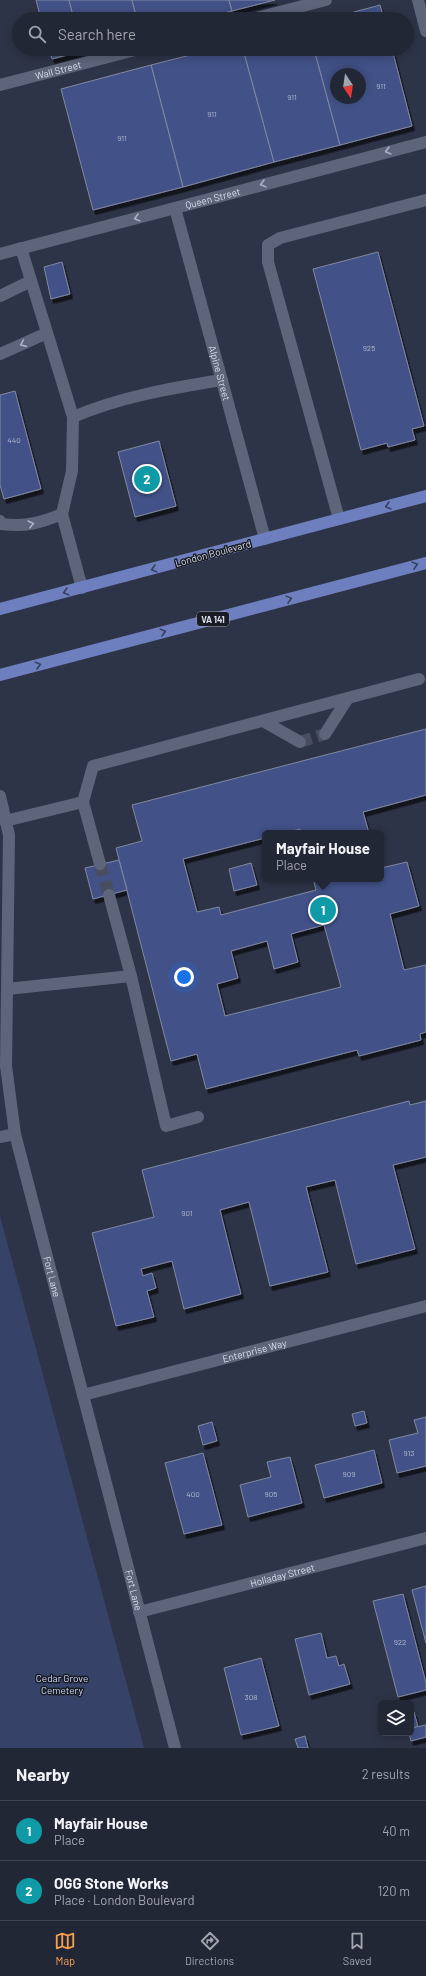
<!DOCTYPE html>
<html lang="en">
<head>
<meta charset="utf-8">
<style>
  :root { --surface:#222735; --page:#2e3341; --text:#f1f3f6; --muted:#a2a5ad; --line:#3f4450; --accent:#f9a04d }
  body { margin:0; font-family:Barlow,sans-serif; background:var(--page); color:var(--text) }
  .controls { position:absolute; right:12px; bottom:12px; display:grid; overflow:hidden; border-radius:6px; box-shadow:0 2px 10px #0003 }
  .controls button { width:36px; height:36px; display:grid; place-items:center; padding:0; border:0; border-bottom:1px solid var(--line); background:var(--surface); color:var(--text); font:20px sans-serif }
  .compass { position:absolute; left:330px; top:68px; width:36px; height:36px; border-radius:50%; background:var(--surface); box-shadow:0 2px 10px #0003; rotate:167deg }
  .you { position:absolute; left:184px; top:977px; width:14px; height:14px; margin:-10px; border:3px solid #fff; border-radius:50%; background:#1a73e8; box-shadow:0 0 0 6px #1a73e833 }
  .badge { display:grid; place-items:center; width:26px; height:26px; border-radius:50%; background:var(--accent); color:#fff; font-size:13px; font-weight:700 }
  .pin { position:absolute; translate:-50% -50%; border:2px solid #fff; box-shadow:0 1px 4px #0006 }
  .popup { position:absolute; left:262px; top:830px; width:122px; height:52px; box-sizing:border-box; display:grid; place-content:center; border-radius:6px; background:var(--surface); filter:drop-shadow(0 1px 3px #0005); font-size:13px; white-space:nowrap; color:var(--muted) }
  .popup b { font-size:15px; color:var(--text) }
  .popup::after { content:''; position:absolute; left:50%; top:100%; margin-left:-8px; border:8px solid transparent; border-top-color:var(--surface) }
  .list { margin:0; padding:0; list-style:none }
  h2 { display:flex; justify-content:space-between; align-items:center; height:52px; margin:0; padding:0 16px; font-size:17px }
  h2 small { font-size:13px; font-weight:400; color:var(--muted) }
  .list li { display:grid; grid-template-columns:26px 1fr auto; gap:12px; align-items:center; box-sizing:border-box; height:60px; padding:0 16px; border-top:1px solid var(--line) }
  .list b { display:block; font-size:15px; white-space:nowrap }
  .list p { margin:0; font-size:13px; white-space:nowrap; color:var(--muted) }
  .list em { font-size:13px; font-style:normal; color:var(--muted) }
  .icon { flex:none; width:22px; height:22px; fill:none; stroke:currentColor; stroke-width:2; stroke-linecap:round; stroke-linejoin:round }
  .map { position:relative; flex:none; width:426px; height:1748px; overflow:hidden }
  .search { position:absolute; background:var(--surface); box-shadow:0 2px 10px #0003; left:12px; right:12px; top:12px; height:44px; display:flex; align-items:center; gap:10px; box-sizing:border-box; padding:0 14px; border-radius:22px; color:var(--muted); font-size:15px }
  .sheet { height:172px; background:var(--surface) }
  nav { display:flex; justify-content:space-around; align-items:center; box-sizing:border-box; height:56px; border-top:1px solid var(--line); background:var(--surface); font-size:11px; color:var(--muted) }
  nav a { display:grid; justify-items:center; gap:2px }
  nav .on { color:var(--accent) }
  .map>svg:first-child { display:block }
  .green { fill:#374268 }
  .building { fill:#425187; stroke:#8189a0; fill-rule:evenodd; filter:url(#shadow) }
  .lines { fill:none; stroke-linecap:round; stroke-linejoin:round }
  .minor-tunnel { stroke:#484d5f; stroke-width:12; stroke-dasharray:12 6; stroke-linecap:butt }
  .minor { stroke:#5e657b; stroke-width:12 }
  .major { stroke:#6d7fbe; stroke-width:12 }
  .oneway { stroke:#aeb3c3 }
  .oneway2 { stroke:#363f5b }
  .labels { text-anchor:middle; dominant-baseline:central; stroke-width:3; stroke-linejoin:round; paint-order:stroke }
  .number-label { font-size:8px; fill:#b3bad1 }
  .shield { fill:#191c25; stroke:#9fa3af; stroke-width:1 }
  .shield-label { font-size:9px; font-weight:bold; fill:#d9ddea }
  .street-label { font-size:10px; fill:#d9ddea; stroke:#191c25 }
  .park-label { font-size:10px; fill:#ced9fa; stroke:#191c25 }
</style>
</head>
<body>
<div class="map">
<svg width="426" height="1748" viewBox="0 0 426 1748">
  <defs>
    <filter id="shadow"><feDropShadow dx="2.5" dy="4.5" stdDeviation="0" flood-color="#0009"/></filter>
  </defs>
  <rect width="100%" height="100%" fill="#2e3447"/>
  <polygon class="green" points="0,1216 144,1748 0,1748"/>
  <g class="building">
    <polygon points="36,0 69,0 74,19 41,19"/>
    <polygon points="69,0 132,0 137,19 74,19"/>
    <polygon points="132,0 229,0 232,11 202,19 137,19"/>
    <polygon points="229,0 275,0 232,11"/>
    <polygon points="380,5 384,19 328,19"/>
    <polygon points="49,49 82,49 83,51 52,59"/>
    <polygon points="214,49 243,49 274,162 183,187 151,65"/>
    <polygon points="243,49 314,49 340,145 274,162"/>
    <path d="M314,49H392L412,126L340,145ZM336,74H360V98H336Z"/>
    <polygon points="151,65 183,187 93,210 61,89"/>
    <polygon points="378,252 424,426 412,429 415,440 388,447 387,443 361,450 313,269"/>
    <polygon points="62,262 70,294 51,299 44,267"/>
    <polygon points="15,391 41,489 4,499 0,485 0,395"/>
    <polygon points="159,441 176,506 135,517 118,452"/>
    <path d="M426,729V795L363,812L369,833H301L300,829L284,833H265V838L183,859L197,912L219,907L221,915L316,890L313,879H381V868L407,862L419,906L390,914L404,970L426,965V1032L420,1034L421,1040L359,1056L357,1050L206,1089L197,1054L171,1061L116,848L142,841L132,805ZM324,925L341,987L225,1016L217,984L238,978L231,951L267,941L274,969L298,962L291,934Z"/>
    <polygon points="119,860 127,890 93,899 85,868"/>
    <polygon points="251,863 257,885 234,891 229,869"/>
    <polygon points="409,1101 410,1105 426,1101 426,1157 393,1165 415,1249 356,1264 335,1180 306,1187 328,1272 270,1286 249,1202 220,1210 241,1294 184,1309 172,1261 141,1269 143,1276 152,1273 156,1288 147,1291 154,1317 116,1326 92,1233 154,1217 142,1170"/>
    <polygon points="364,1411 367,1423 355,1426 352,1414"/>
    <polygon points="426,1417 426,1466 397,1473 389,1440 418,1433 414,1420"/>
    <polygon points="212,1422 217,1441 203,1445 198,1426"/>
    <polygon points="374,1450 382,1483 324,1498 315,1465"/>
    <polygon points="203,1453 222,1525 184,1534 165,1463"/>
    <polygon points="290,1457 302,1503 248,1517 240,1485 271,1477 267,1462"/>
    <polygon points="426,1586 426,1643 412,1590"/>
    <polygon points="403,1594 426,1683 426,1690 398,1697 373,1601"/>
    <polygon points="321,1633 327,1658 336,1656 339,1666 344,1664 350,1684 309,1695 295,1639"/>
    <polygon points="261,1658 279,1726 241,1735 224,1668"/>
    <polygon points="411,1712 414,1712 418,1727 411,1728"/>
    <polygon points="426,1725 426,1737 411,1741 409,1733 411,1733 411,1728"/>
    <polygon points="305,1736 308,1748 298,1748 295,1739"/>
  </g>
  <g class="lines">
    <g class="minor-tunnel">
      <polyline points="300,742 325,734"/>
      <polyline points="100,864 109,895"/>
    </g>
    <g class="minor">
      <polyline points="418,0 426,31"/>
      <polyline points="253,19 326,0"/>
      <path id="s1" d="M0,85L139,49"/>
      <path id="s2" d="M175,208L265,539"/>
      <polyline points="21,248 73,417"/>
      <path id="s3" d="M0,254L426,142"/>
      <polyline points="0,296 31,281"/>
      <polyline points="0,354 47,333"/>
      <polyline points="339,519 268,262 268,245 280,238 426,200"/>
      <path d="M0,521L2,524C26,527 40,523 62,514"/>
      <path d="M82,588L62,514L72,471L73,417C120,397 171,388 222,380"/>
      <polyline points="263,721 300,742"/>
      <polyline points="325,734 348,698"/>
      <path id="s4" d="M0,796L9,835L6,1066L15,1134L175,1748"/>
      <polyline points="83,802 93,766 419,679"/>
      <polyline points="5,821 83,802 100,864"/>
      <polyline points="131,976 166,1126 198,1117"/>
      <polyline points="7,989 131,976 109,895"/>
      <polyline points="0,1137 15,1134"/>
      <path id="s5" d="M83,1395L426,1306"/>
      <path id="s6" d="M139,1612L426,1538"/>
    </g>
    <g class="major">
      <polyline points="0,609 426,496"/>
      <polyline points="0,675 426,563"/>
    </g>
  </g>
  <defs><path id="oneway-chevron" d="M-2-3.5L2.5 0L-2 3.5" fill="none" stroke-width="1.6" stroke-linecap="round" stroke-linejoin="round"/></defs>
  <g class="oneway">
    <use href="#oneway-chevron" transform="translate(388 151) rotate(165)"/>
    <use href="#oneway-chevron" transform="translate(263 184) rotate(165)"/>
    <use href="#oneway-chevron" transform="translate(137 218) rotate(165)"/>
    <use href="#oneway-chevron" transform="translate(23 344) rotate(156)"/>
    <use href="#oneway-chevron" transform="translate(31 524) rotate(-14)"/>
  </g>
  <g class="oneway2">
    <use href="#oneway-chevron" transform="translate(388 506) rotate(165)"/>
    <use href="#oneway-chevron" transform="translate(415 565) rotate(-15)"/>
    <use href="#oneway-chevron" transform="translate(154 569) rotate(165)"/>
    <use href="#oneway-chevron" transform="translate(66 592) rotate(165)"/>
    <use href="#oneway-chevron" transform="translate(289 599) rotate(-15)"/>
    <use href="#oneway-chevron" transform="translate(163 632) rotate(-15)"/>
    <use href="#oneway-chevron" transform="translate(38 665) rotate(-15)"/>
  </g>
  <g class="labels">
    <g class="number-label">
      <text x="381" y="86">911</text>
      <text x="292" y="97">911</text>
      <text x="212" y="114">911</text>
      <text x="122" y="138">911</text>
      <text x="369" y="348">925</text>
      <text x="14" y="440">440</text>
      <text x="187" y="1213">901</text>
      <text x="409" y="1453">913</text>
      <text x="349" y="1474">909</text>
      <text x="193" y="1494">400</text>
      <text x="271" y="1494">905</text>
      <text x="400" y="1642">922</text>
      <text x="251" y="1697">308</text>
    </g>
    <rect class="shield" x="197" y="612" width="32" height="14" rx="3"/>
    <g class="shield-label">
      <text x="213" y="619">VA 141</text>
    </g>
    <g class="street-label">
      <text stroke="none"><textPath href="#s1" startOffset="60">Wall Street</textPath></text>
      <text stroke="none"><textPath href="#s3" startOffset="220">Queen Street</textPath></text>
      <text stroke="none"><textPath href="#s2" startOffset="171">Alpine Street</textPath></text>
      <text transform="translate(213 553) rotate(-15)">London Boulevard</text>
      <text stroke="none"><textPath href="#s4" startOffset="487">Fort Lane</textPath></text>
      <text stroke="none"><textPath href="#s5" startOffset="177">Enterprise Way</textPath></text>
      <text stroke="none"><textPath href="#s6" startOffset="148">Holladay Street</textPath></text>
      <text stroke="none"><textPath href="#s4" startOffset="811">Fort Lane</textPath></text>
    </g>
    <g class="park-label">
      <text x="62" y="1678">Cedar Grove<tspan x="62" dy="12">Cemetery</tspan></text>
    </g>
  </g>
</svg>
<div class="controls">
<button><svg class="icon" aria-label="layers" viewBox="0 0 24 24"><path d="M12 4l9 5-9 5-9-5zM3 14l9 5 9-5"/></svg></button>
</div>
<svg class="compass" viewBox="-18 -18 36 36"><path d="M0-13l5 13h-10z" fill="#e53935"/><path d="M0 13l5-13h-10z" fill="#a2a5ad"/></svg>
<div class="you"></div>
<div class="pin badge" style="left:323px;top:910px;background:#0f9aa8">1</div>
<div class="popup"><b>Mayfair House</b>Place</div>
<div class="pin badge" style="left:147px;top:479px;background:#0f9aa8">2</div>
<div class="search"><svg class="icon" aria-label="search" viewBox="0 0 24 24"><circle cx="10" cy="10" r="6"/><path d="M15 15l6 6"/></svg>Search here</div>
</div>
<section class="sheet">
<h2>Nearby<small>2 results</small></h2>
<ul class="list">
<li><span class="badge" style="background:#0f9aa8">1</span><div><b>Mayfair House</b><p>Place</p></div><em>40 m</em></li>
<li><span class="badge" style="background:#0f9aa8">2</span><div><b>OGG Stone Works</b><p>Place · London Boulevard</p></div><em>120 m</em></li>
</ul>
</section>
<nav>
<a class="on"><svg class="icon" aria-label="map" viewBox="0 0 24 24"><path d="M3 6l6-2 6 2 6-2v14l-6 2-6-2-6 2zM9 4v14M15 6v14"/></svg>Map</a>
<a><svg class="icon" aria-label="directions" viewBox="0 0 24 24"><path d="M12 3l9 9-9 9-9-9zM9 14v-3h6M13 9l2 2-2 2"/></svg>Directions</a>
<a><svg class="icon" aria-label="saved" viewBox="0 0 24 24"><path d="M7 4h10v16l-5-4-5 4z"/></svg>Saved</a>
</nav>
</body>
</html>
